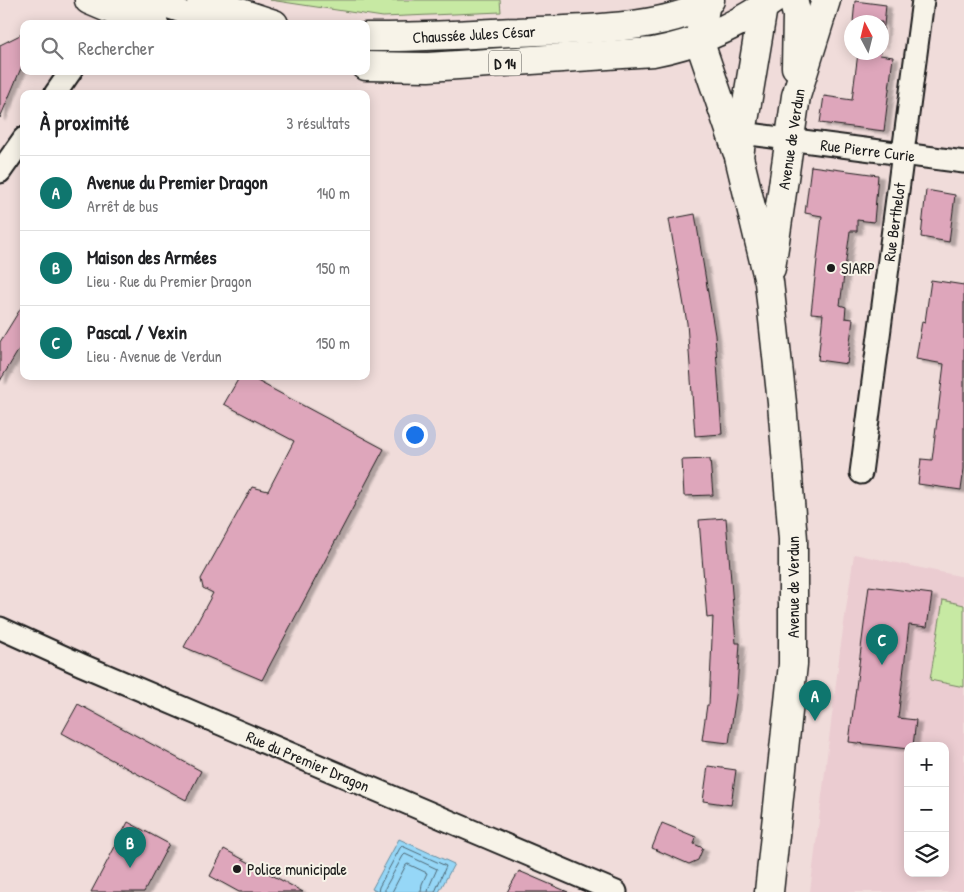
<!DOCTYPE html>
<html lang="fr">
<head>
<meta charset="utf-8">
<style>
  :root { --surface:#fff; --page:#f2f2f2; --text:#202124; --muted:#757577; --line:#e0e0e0; --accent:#0f766e }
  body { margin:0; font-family:"Patrick Hand",sans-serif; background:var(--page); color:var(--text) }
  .controls { position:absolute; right:15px; bottom:15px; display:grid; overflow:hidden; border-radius:10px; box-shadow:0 2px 12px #0003 }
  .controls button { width:45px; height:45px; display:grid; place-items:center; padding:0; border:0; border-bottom:1px solid var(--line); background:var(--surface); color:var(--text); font:25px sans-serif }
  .compass { position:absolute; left:844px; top:15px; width:45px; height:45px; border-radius:50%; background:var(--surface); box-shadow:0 2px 12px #0003; rotate:353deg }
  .you { position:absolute; left:414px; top:434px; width:18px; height:18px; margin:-12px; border:4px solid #fff; border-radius:50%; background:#1a73e8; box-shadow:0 0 0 8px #1a73e833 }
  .badge { display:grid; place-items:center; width:32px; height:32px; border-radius:50%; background:var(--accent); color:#fff; font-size:16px; font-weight:700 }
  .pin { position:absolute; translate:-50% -41px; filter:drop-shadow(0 1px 2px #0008) }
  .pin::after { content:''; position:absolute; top:26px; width:18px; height:15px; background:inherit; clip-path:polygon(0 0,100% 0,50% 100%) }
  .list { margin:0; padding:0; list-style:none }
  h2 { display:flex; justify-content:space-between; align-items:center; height:65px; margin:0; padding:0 20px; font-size:21px }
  h2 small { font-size:16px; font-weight:400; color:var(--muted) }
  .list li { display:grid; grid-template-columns:32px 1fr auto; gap:15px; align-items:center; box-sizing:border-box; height:75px; padding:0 20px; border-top:1px solid var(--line) }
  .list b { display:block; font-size:19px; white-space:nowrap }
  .list p { margin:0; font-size:16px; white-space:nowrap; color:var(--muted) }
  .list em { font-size:16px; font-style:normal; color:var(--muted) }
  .icon { flex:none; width:28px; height:28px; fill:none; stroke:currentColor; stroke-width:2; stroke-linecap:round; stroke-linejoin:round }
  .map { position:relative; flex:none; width:964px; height:892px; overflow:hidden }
  .search { position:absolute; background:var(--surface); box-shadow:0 2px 12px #0003; left:20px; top:20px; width:350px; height:55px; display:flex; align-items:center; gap:12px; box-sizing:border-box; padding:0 18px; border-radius:10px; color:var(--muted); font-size:19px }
  .panel { position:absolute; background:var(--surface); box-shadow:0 2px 12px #0003; left:20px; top:90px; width:350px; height:290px; border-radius:10px }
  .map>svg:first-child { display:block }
  .built { fill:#ebccd1; fill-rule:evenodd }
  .green { fill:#c7e9a3; stroke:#728260 }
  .water { fill:#96d7f7; stroke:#658c9f }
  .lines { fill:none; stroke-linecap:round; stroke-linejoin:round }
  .shore { stroke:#4d6774; stroke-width:1 }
  .building { fill:#dea6bb; stroke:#1c1c1c; filter:url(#shadow) }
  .minor-casing { stroke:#1c1c1c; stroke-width:25 }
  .secondary-casing { stroke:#1c1c1c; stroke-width:31 }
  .primary-casing { stroke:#1c1c1c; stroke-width:31 }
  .minor { stroke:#f7f3e8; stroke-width:21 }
  .secondary { stroke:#f7f3e8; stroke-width:28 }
  .primary { stroke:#f7f3e8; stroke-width:28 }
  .poi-dot { fill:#1c1c1c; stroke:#f7f3e8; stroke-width:2 }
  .labels { text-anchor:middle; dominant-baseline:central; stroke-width:4; stroke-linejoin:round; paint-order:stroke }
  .shield { fill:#f7f3e8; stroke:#5e5c59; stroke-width:1 }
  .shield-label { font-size:15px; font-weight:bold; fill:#1c1c1c }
  .street-label { font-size:16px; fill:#1c1c1c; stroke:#f7f3e8 }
  .poi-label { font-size:16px; fill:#1c1c1c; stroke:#f7f3e8; text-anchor:start }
</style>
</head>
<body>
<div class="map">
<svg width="964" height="892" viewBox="0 0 964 892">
  <defs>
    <filter id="shadow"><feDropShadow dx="5.5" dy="3" stdDeviation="1" flood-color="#0004"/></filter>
  </defs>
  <rect width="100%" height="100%" fill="#f0dcda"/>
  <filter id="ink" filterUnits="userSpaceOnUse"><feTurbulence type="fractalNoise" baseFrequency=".02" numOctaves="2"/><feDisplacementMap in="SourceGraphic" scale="10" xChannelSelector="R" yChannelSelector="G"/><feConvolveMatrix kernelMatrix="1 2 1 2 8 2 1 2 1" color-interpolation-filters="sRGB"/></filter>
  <g filter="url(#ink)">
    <path class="built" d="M854,554L964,577V892H810L840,651ZM908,746H945V873H908Z"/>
    <g class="green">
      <polygon points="270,0 500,0 501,12 383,17"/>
      <polygon points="943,600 964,605 964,687 930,680"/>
    </g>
    <polygon class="water" points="399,839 454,864 439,892 378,892 372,889"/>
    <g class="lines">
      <g class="shore">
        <polyline points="378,892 379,887 400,848 402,846 446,866 435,892"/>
        <polyline points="385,892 385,888 403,856 405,854 437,869 429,887 428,892"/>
        <polyline points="392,892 406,865 408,864 427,873 422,884 421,892"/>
      </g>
    </g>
    <g class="building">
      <polygon points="855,1 886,5 882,45 882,22 853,22"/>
      <polygon points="24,33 24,61 0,118 0,45"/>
      <polygon points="856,52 881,52 880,55 893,57 884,131 820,123 824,96 852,100 858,53"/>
      <polygon points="811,166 878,175 874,222 857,220 857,231 850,231 840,305 846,307 845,318 853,319 847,364 818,360 823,314 811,313 822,216 805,213"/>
      <polygon points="926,190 955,195 949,242 921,237"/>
      <polygon points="695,214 715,335 722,434 695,436 687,323 669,219"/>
      <polygon points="931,280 964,285 964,469 961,490 918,484 921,459 932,460 944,364 916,359 922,321 925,322"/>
      <polygon points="24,303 24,341 0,381 0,342"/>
      <polygon points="240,376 248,376 384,449 262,680 184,647 213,593 203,588 201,579 252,487 268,491 294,441 224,404"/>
      <polygon points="710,459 713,495 684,496 682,460"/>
      <polygon points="726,518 736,643 740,643 737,688 729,743 702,740 707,705 709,705 713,617 707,618 699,520"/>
      <polygon points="869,586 932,594 927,627 909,625 898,718 916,720 913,746 908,746 908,749 849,742"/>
      <polygon points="78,704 201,771 186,800 62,733"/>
      <polygon points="708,766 736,770 731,805 703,801"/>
      <polygon points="128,822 169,844 144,892 91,892"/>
      <polygon points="662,823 696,837 694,844 703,848 698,860 689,864 652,848"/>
      <polygon points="224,849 303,892 239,892 210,876"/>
      <polygon points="519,871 568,892 507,892"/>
    </g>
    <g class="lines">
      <defs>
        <g id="minor">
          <polyline points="115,11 145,4 163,6 219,24"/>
          <polyline points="55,94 71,71"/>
          <polyline points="742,133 964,162"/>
          <polyline points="0,172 24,138"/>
          <polyline points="861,473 923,0"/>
          <polyline points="0,628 82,665 616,892"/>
        </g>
        <g id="secondary">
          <polyline points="768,0 763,7 742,133 739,157 769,282 782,403 793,539 793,664 769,892"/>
          <polyline points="793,0 797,15 796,67"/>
          <polyline points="706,3 699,40 737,151"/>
          <polyline points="771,268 796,96 826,0"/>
        </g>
        <g id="primary">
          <polyline points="89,0 115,11 154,24"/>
          <polyline points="201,0 274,24"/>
          <path d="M366,37C417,38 467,34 518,32C566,29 674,31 710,0"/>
          <path d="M366,66L428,67L653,52C696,44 737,26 773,0"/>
        </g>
      </defs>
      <use href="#minor" class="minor-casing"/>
      <use href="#secondary" class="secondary-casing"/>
      <use href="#primary" class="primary-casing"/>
      <use href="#minor" class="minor"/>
      <use href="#secondary" class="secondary"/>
      <use href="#primary" class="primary"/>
    </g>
  </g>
  <g class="poi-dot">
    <circle cx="831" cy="268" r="5"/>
    <circle cx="237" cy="869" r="5"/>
  </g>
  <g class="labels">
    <rect class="shield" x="489" y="50.5" width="32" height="25" rx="4"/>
    <g class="shield-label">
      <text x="505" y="63">D 14</text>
    </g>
    <g class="street-label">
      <text transform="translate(474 34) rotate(-3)">Chaussée Jules César</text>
      <text transform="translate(791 139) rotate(-81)">Avenue de Verdun</text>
      <text transform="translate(868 150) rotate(7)">Rue Pierre Curie</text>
      <text transform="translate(894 222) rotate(-82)">Rue Berthelot</text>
      <text transform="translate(793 587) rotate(-90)">Avenue de Verdun</text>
      <text transform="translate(308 761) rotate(23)">Rue du Premier Dragon</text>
    </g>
    <g class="poi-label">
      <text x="841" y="268">SIARP</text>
      <text x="247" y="869">Police municipale</text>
    </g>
  </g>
</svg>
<div class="controls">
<button>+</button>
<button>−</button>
<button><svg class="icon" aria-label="layers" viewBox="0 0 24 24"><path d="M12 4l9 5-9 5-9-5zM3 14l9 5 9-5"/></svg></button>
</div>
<svg class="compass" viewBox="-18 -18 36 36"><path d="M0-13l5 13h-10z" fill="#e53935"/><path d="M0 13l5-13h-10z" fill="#757577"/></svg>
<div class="you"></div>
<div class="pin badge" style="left:815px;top:721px">A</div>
<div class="pin badge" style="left:130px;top:868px">B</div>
<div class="pin badge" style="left:882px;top:665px">C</div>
<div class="search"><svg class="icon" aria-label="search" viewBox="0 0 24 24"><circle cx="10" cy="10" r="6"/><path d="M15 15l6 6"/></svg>Rechercher</div>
<section class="panel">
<h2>À proximité<small>3 résultats</small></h2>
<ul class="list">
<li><span class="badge">A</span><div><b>Avenue du Premier Dragon</b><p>Arrêt de bus</p></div><em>140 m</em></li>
<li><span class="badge">B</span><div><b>Maison des Armées</b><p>Lieu · Rue du Premier Dragon</p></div><em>150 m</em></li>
<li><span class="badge">C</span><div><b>Pascal / Vexin</b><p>Lieu · Avenue de Verdun</p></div><em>150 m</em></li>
</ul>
</section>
</div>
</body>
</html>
